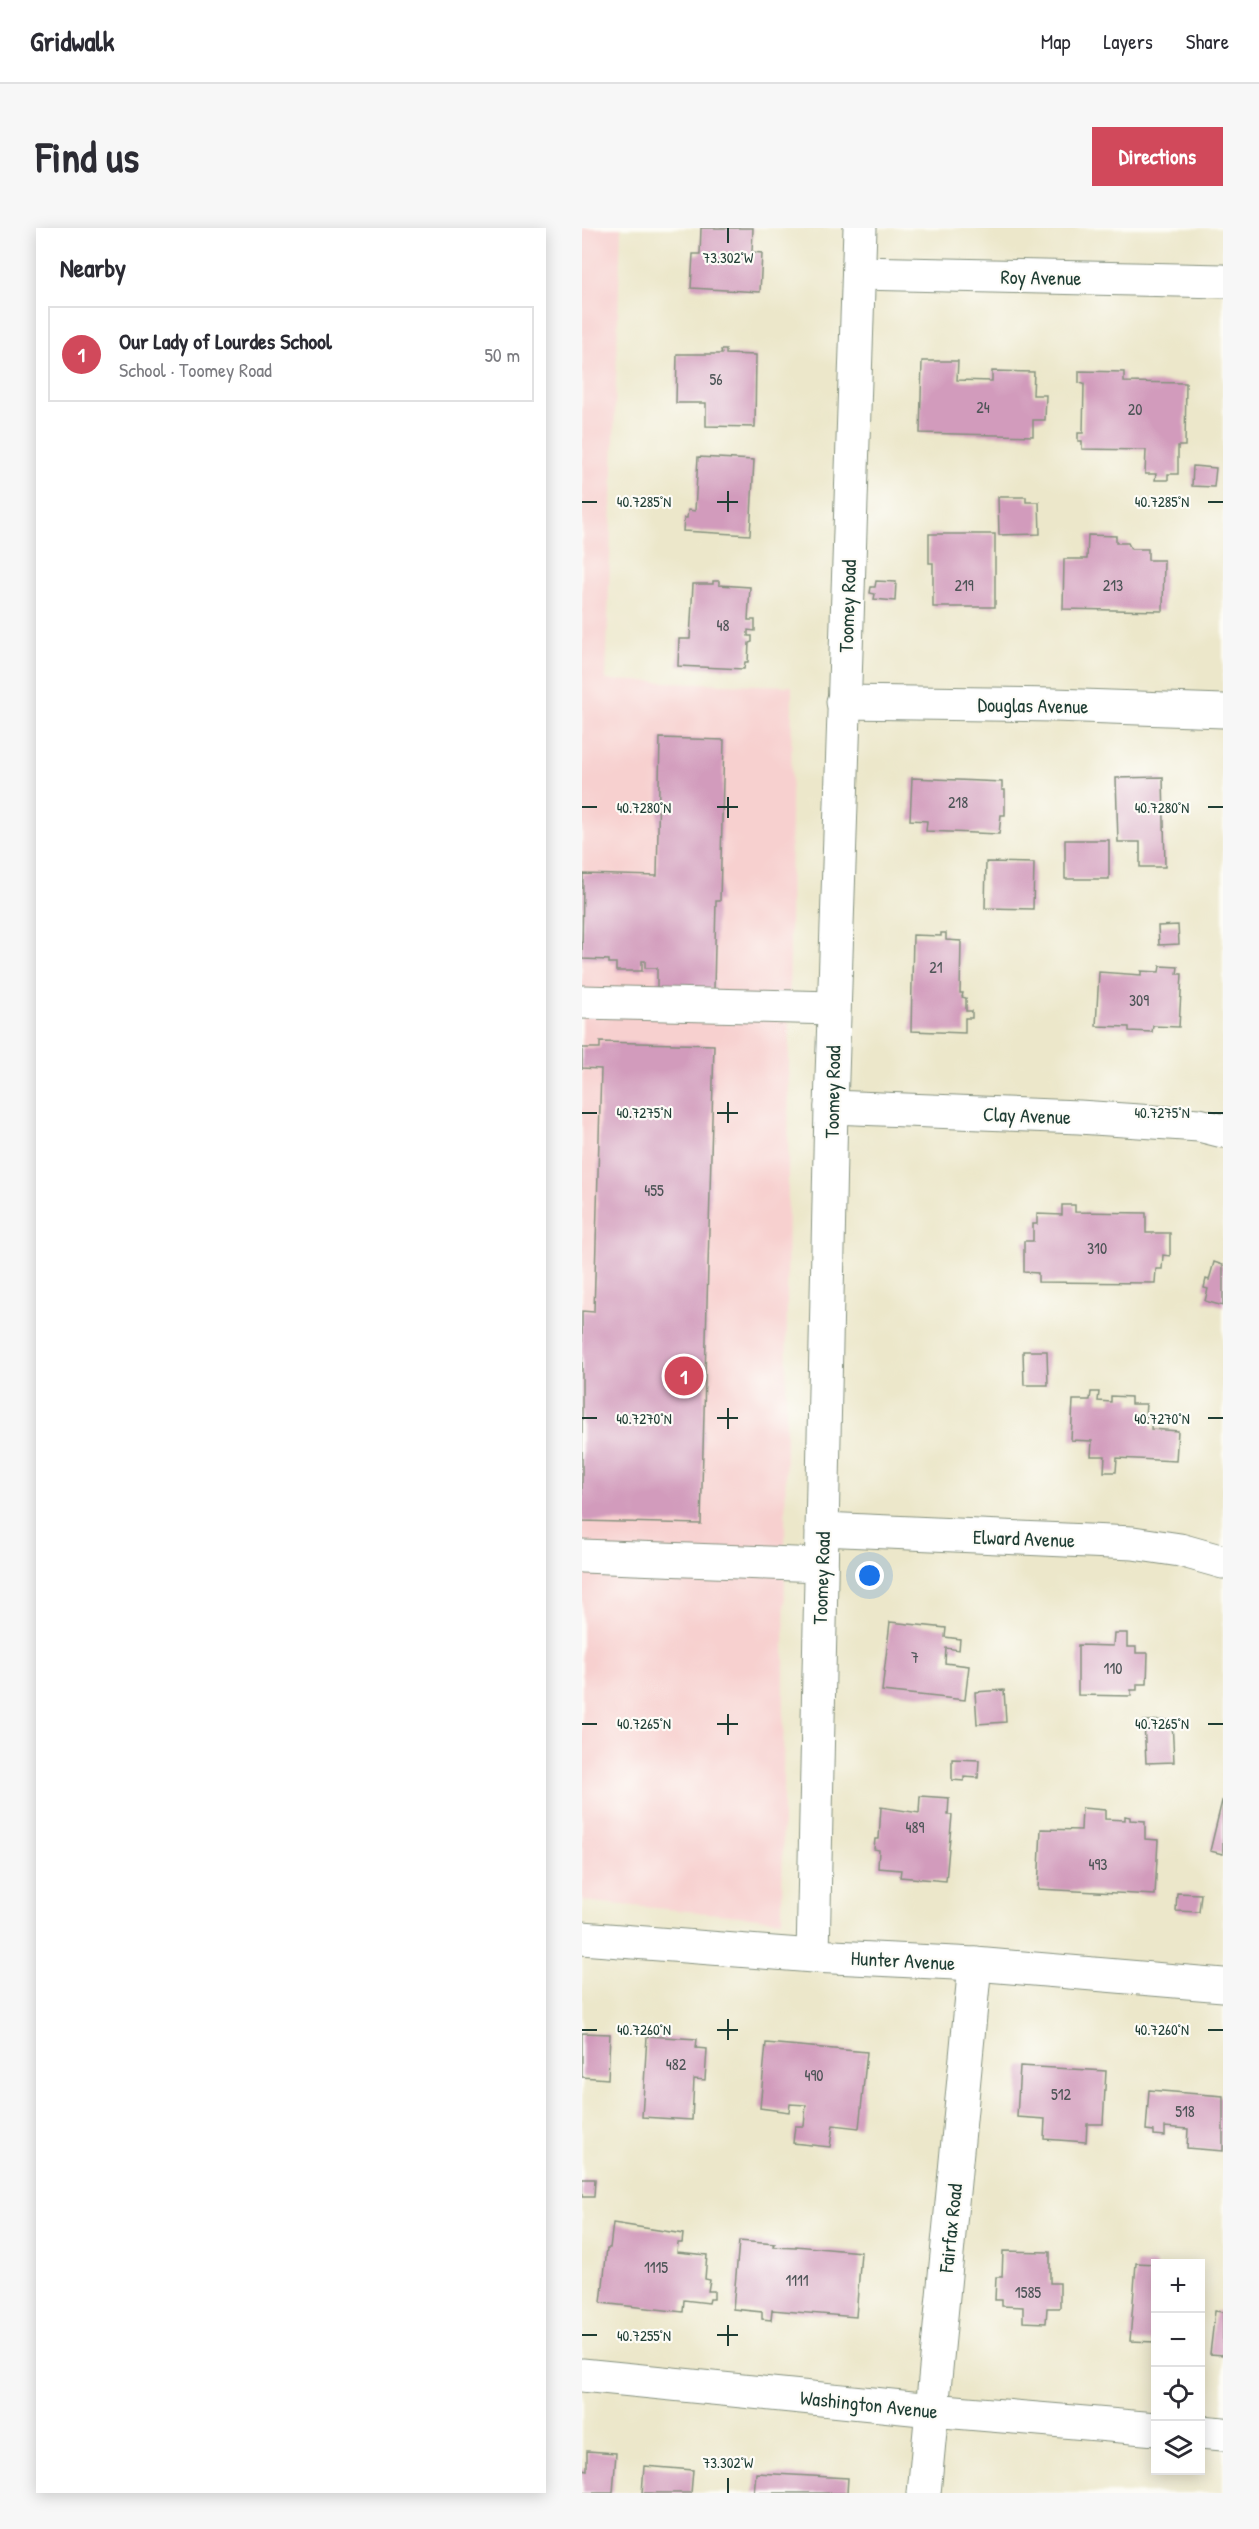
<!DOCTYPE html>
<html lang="en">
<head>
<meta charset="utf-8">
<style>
  :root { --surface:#fff; --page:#f7f7f7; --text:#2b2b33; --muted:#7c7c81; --line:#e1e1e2; --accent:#d1495b }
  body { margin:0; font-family:"Patrick Hand",sans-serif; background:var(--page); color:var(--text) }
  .controls { position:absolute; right:18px; bottom:18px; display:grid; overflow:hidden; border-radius:0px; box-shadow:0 3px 15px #0003 }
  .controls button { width:54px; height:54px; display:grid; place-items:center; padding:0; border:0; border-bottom:2px solid var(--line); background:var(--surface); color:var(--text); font:30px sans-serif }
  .you { position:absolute; left:288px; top:1348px; width:21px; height:21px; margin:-15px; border:4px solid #fff; border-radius:50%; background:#1a73e8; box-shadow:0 0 0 9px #1a73e833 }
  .badge { display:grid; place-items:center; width:39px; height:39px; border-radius:50%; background:var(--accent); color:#fff; font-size:20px; font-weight:700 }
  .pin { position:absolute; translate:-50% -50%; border:3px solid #fff; box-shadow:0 2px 6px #0006 }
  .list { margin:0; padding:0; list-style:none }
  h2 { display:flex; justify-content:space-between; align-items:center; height:78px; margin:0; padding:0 24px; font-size:26px }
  h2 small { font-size:20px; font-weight:400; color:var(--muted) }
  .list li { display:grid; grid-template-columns:39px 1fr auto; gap:18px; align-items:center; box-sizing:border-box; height:96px; margin:0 12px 12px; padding:0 12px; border:2px solid var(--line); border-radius:0px }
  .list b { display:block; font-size:22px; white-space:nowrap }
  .list p { margin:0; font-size:20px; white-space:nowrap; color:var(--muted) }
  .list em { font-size:20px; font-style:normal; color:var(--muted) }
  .icon { flex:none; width:33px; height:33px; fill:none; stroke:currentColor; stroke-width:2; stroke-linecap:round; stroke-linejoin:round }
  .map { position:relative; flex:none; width:641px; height:2265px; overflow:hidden; border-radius:0px }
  header { display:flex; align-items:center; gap:36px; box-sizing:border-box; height:84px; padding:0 30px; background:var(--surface); border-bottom:2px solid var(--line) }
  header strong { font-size:28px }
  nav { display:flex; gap:33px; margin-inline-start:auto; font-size:21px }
  .intro { display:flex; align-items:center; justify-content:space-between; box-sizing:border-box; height:144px; padding:0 36px }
  h1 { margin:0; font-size:42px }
  .button { padding:15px 27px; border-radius:0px; background:var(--accent); color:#fff; font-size:21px; font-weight:700 }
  main { display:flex; gap:36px; padding:0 36px }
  aside { flex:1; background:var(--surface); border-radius:0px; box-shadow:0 3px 15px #0003 }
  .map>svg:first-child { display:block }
  .built { fill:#f7d0cf }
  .building { fill:#d29bbc }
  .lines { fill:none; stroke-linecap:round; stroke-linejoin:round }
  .minor-casing { stroke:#86927f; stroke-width:35 }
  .minor { stroke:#fff; stroke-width:33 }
  .ticks { fill:none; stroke:#1f3d34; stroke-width:2 }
  .labels { text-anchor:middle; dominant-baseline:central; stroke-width:4.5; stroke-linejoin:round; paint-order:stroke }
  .number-label { font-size:16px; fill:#4c5456 }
  .street-label { font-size:20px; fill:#1f3d34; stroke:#fdfcf7 }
  .ticks-label { font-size:15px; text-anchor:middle; fill:#1f3d34; stroke:#fdfcf7; stroke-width:4.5; stroke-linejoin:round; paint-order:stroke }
</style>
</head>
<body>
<header>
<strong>Gridwalk</strong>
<nav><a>Map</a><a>Layers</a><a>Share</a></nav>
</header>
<div class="intro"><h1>Find us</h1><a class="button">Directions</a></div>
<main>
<aside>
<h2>Nearby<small></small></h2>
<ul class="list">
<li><span class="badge">1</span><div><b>Our Lady of Lourdes School</b><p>School · Toomey Road</p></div><em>50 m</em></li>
</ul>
</aside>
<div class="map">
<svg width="641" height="2265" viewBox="0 0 641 2265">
  <rect width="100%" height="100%" fill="#fdfcf7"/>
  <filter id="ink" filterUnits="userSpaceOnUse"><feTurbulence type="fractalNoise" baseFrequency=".0167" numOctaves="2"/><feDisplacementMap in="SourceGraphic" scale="12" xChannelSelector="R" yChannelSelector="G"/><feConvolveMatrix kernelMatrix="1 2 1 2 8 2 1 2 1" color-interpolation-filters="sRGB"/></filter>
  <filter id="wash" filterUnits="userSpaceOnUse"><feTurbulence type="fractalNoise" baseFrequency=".008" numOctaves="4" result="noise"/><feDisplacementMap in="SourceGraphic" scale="24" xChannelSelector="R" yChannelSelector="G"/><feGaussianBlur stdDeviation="1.35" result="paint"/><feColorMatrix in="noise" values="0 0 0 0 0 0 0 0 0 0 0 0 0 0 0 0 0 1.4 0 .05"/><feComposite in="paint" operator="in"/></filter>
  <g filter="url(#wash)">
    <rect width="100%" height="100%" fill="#ece7ca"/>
    <polygon class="built" points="0,0 39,0 24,452 210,458 200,1692 0,1673"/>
    <g id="blocks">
      <g class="building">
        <polygon points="119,0 171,0 170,24 180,25 178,64 109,60 111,26 118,26"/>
        <polygon points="139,122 144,122 144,126 174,127 173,199 124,198 124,175 94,175 95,126 140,126"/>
        <polygon points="340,133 376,133 375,152 410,153 410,143 452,144 451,167 464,167 463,192 451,192 451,208 338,205"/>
        <polygon points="497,143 542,144 542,154 604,155 603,218 596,218 596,246 586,246 586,252 573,252 574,246 563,246 564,222 500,221 500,213 496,213 496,205 501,205 502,156 497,155"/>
        <polygon points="116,229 172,232 168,307 101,303 102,290 105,290 106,282 113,283"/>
        <polygon points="611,238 634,240 632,259 610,258"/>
        <polygon points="416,269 444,269 444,274 457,274 458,306 417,307"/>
        <polygon points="347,306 413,306 413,379 351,379 351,335 347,335"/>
        <polygon points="506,307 534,308 534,315 546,315 549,321 566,321 566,332 582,332 581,383 481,381 482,331 505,331"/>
        <polygon points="131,353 137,353 137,357 168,359 166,392 173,392 173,403 166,402 166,408 170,408 170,414 167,415 166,434 163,434 162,441 96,438 97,411 108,411 111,356 131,356"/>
        <polygon points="294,353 314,354 313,373 292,371 293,366 288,365 289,359 293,359"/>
        <polygon points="78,510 142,512 138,673 134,673 132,761 75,760 75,740 63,740 63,733 60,733 60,743 34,743 34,735 27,735 27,732 0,731 1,646 75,648"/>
        <polygon points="581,549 583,639 558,639 558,614 536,614 534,550"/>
        <polygon points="330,550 420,554 420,562 423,562 423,587 419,587 417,606 344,603 345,593 328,592"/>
        <rect x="483" y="612" width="44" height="39"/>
        <polygon points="404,634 452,635 451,681 403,680"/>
        <polygon points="596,697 597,716 577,717 576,698"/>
        <polygon points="359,705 364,705 364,712 379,713 378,765 381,765 380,769 384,770 384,783 390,783 390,790 383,790 383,805 329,803 331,707 359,708"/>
        <polygon points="578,738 596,739 595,746 600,746 597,799 571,798 570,804 547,803 547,799 514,798 517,744 559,747 559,743 577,744"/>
        <polygon points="18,814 132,817 119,1296 0,1293 0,1083 12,1084 19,841 0,840 0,820 18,820"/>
        <polygon points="480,977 493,977 493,984 564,985 564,1005 588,1005 588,1028 581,1027 580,1041 574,1041 573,1055 456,1054 456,1045 442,1044 442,1013 451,1013 451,996 455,996 455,986 480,987"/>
        <polygon points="632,1034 641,1037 641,1078 623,1073 626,1061 622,1060 624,1051 627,1052"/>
        <polygon points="441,1123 465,1123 466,1157 442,1157"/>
        <polygon points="509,1164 517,1164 516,1173 529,1174 529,1168 549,1169 549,1176 564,1176 563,1188 570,1189 569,1201 596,1203 594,1233 535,1230 534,1244 522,1244 523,1228 509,1228 510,1213 489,1212 491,1172 508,1172"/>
        <polygon points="308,1394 364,1400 363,1409 378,1411 377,1422 364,1420 363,1435 387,1438 383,1472 300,1463"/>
        <polygon points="532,1405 545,1405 545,1419 554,1419 554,1425 566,1425 565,1456 555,1456 555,1462 549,1462 549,1468 496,1467 496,1417 531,1418"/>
        <polygon points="422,1462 424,1494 395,1496 393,1464"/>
        <polygon points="590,1492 592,1534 564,1535 562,1493"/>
        <polygon points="370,1531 397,1532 396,1550 382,1549 382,1553 370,1552"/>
        <polygon points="338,1568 367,1570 366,1587 370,1587 364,1653 318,1649 319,1642 296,1640 297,1622 292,1621 293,1611 297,1611 299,1579 337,1585"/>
        <polygon points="640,1573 641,1574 641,1626 628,1623"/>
        <polygon points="500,1580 523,1582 523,1591 543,1592 543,1588 548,1589 548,1592 563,1593 563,1611 576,1612 573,1667 456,1661 459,1601 499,1602"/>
        <polygon points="595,1665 619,1666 617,1684 594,1683"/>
        <polygon points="0,1805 28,1806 26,1851 0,1849"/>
        <polygon points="65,1808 115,1811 114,1820 125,1821 123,1852 112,1851 110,1892 60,1889"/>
        <polygon points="184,1815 285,1824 277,1900 251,1897 248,1919 211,1915 213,1898 222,1898 224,1877 208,1876 207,1884 178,1880"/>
        <polygon points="438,1838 524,1843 521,1896 505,1896 504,1914 462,1911 463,1891 435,1889"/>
        <polygon points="567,1862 641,1868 641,1923 605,1920 606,1901 583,1899 583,1908 572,1907 572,1903 564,1902"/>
        <polygon points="0,1951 13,1951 12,1969 0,1969"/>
        <polygon points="31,1995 101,2006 100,2015 96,2015 95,2024 125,2027 123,2051 128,2052 126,2063 132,2063 132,2071 128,2071 127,2075 102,2072 101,2084 19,2075 25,2020 28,2020"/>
        <polygon points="157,2013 193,2016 192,2019 214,2020 214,2018 279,2024 274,2089 190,2082 189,2092 180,2091 180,2084 151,2081"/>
        <polygon points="421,2023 468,2024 468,2055 478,2055 478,2080 465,2080 464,2095 441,2094 441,2079 420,2078 420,2072 413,2072 414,2049 420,2049"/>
        <polygon points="554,2035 574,2036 574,2114 548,2113"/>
        <polygon points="633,2083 641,2084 641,2127 628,2126"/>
        <polygon points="5,2223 34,2225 31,2265 0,2265 0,2241 5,2242"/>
        <polygon points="62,2238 111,2242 109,2265 60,2265"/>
        <polygon points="174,2245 266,2250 265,2265 172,2265"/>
      </g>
    </g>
  </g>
  <g filter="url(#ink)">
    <use href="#blocks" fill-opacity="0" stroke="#86927f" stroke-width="1.5"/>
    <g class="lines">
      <defs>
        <g id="minor">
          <polyline points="277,45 641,53"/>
          <polyline points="261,474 472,477 641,483"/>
          <polyline points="0,774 252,780"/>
          <polyline points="249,879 497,889 617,897 641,903"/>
          <polyline points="240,1301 551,1315 598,1322 641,1334"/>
          <polyline points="0,1328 239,1337"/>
          <polyline points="0,1710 231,1728 393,1736 641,1757"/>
          <polyline points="231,1728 249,879 278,0"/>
          <polyline points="0,2147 350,2182 574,2201"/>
          <polyline points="618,2204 641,2206"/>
          <polyline points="342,2265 393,1736"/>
        </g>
      </defs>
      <use href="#minor" class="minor-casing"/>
      <use href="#minor" class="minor"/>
    </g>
  </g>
  <path class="ticks" d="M146,0V15M146,263V284M0,274H15M135,274H156M626,274H641M146,569V590M0,579H15M135,579H156M626,579H641M146,874V895M0,885H15M135,885H156M626,885H641M146,1180V1201M0,1190H15M135,1190H156M626,1190H641M146,1486V1507M0,1496H15M135,1496H156M626,1496H641M146,1791V1812M0,1802H15M135,1802H156M626,1802H641M146,2097V2118M0,2107H15M135,2107H156M146,2250V2265"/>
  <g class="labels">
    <g class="number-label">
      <text x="134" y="151">56</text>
      <text x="401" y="179">24</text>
      <text x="553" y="181">20</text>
      <text x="382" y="357">219</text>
      <text x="531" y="357">213</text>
      <text x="141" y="397">48</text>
      <text x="376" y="574">218</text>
      <text x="354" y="739">21</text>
      <text x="557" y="772">309</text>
      <text x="72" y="962">455</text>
      <text x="515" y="1020">310</text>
      <text x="333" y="1429">7</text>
      <text x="531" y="1440">110</text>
      <text x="333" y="1599">489</text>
      <text x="516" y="1636">493</text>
      <text x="94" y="1836">482</text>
      <text x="232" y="1847">490</text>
      <text x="479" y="1866">512</text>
      <text x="603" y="1883">518</text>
      <text x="74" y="2039">1115</text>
      <text x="215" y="2052">1111</text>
      <text x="446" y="2064">1585</text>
    </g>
    <g class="street-label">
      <text transform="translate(459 49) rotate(1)">Roy Avenue</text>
      <text transform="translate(265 378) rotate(-88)">Toomey Road</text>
      <text transform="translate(451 477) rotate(1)">Douglas Avenue</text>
      <text transform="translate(250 864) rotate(-89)">Toomey Road</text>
      <text transform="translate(445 887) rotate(2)">Clay Avenue</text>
      <text transform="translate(442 1310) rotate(2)">Elward Avenue</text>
      <text transform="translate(239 1350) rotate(-88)">Toomey Road</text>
      <text transform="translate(321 1732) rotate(3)">Hunter Avenue</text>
      <text transform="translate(368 2000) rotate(-84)">Fairfax Road</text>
      <text transform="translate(287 2176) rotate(6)">Washington Avenue</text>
    </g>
  </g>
  <g class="ticks-label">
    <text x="146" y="35">73.302°W</text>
    <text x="62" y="279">40.7285°N</text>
    <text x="580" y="279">40.7285°N</text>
    <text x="62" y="585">40.7280°N</text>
    <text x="580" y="585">40.7280°N</text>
    <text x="62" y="890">40.7275°N</text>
    <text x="580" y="890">40.7275°N</text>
    <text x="62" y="1196">40.7270°N</text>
    <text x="580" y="1196">40.7270°N</text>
    <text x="62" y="1501">40.7265°N</text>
    <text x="580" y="1501">40.7265°N</text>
    <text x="62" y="1807">40.7260°N</text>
    <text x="580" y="1807">40.7260°N</text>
    <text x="62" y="2113">40.7255°N</text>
    <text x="146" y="2240">73.302°W</text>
  </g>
</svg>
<div class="controls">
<button>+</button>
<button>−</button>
<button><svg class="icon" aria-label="locate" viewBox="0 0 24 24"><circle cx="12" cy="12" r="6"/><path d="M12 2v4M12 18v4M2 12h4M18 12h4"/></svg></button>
<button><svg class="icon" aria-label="layers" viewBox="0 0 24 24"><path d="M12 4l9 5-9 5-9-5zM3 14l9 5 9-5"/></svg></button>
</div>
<div class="you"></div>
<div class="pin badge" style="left:102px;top:1148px">1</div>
</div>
</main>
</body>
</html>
